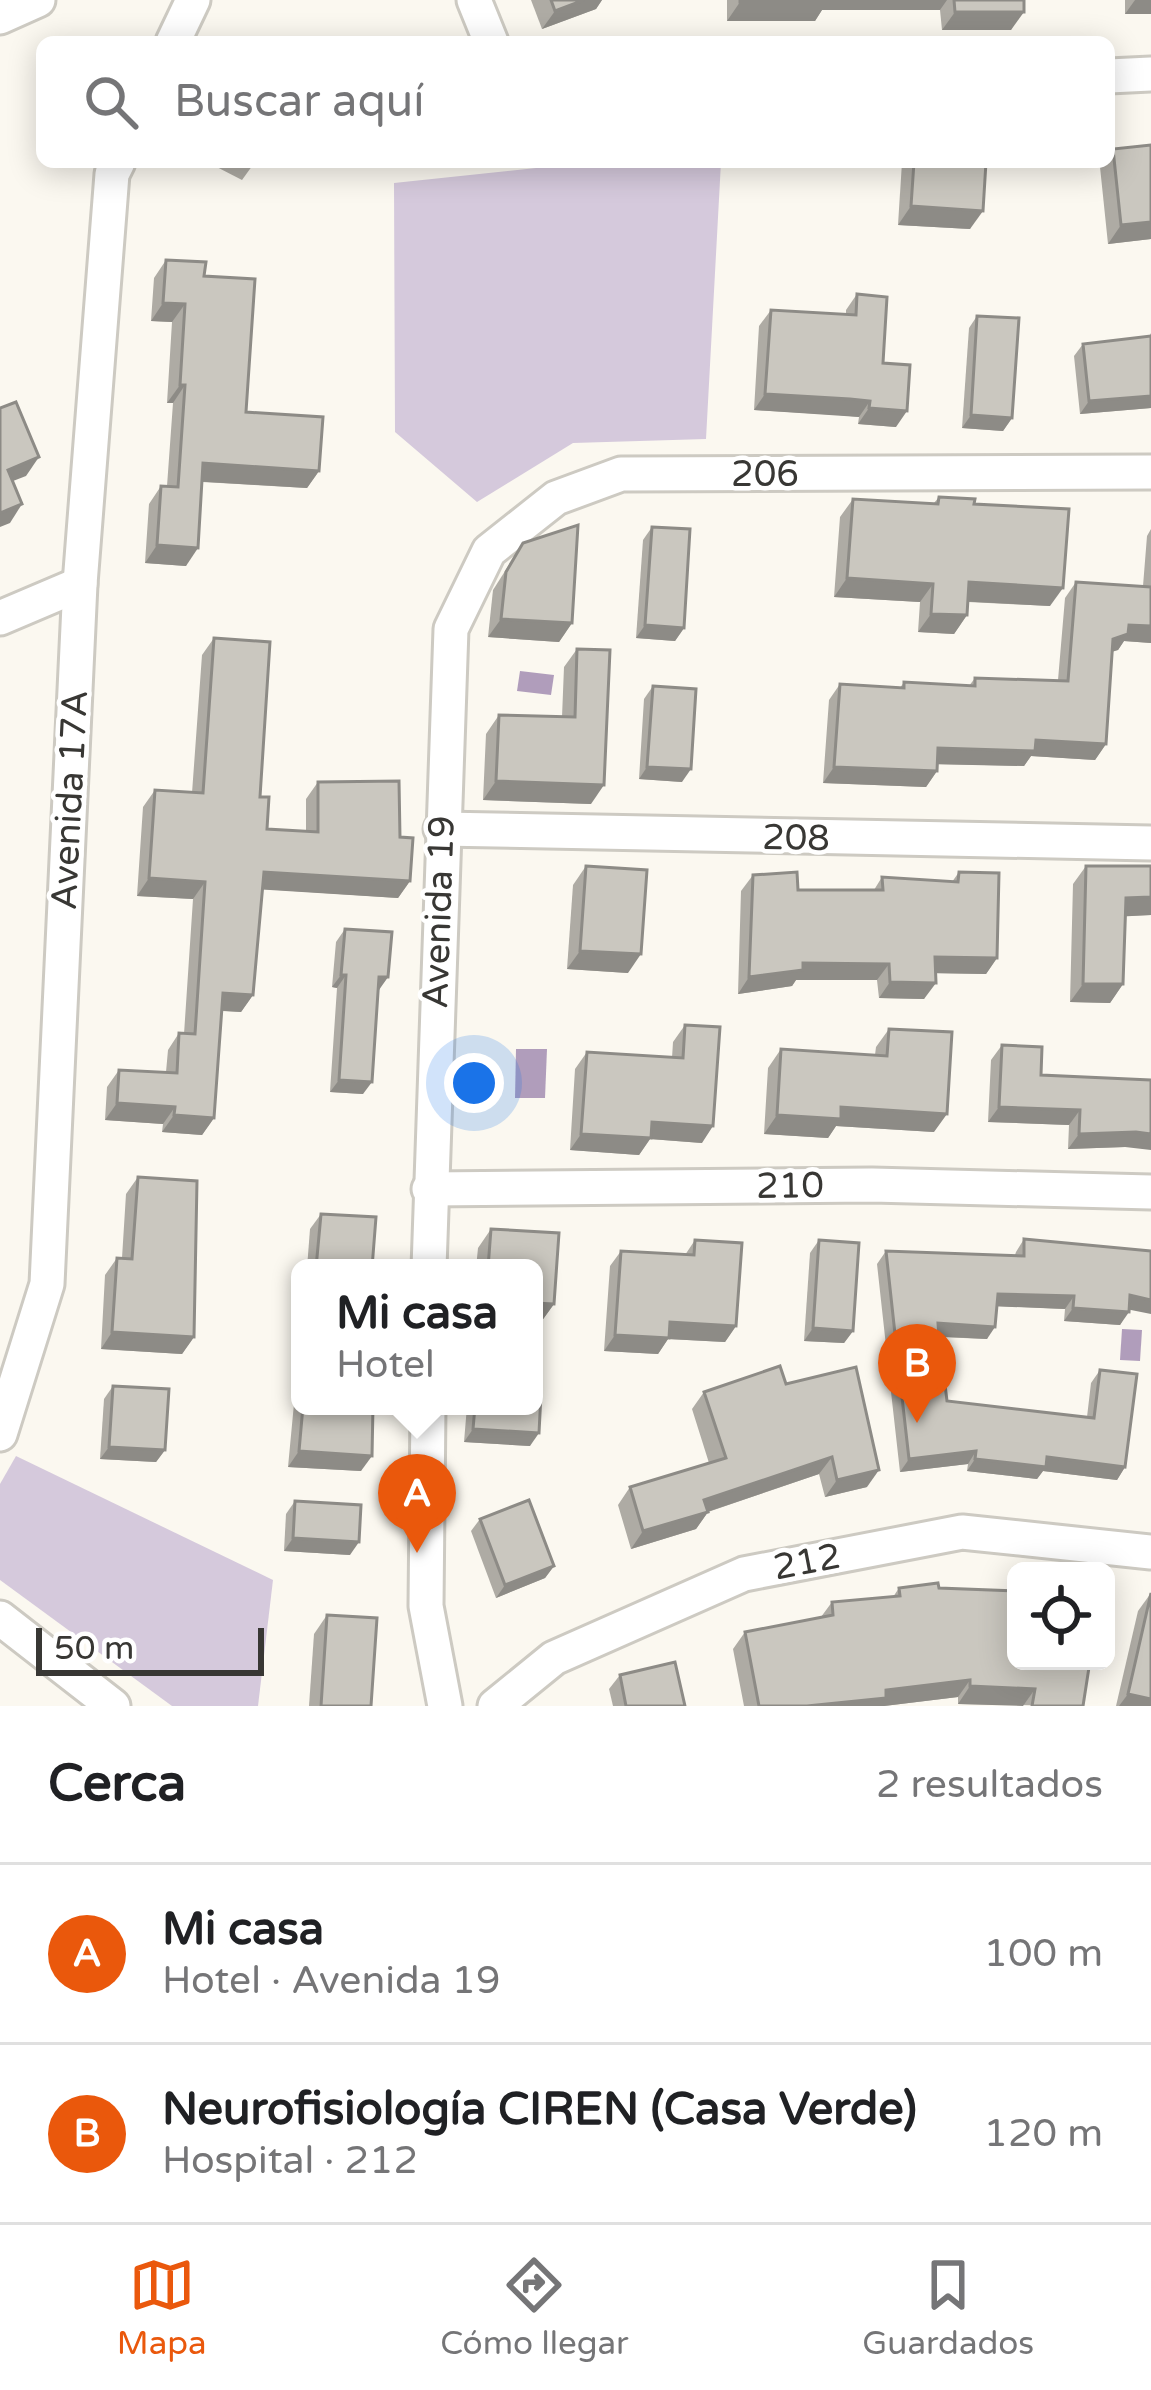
<!DOCTYPE html>
<html lang="es">
<head>
<meta charset="utf-8">
<style>
  :root { --surface:#fff; --page:#f6f6f6; --text:#202124; --muted:#757577; --line:#e0e0e0; --accent:#ea580c }
  body { margin:0; font-family:"Varela Round",sans-serif; background:var(--page); color:var(--text) }
  .controls { position:absolute; right:36px; bottom:36px; display:grid; overflow:hidden; border-radius:18px; box-shadow:0 6px 30px #0003 }
  .controls button { width:108px; height:108px; display:grid; place-items:center; padding:0; border:0; border-bottom:3px solid var(--line); background:var(--surface); color:var(--text); font:60px sans-serif }
  .scale { position:absolute; left:36px; bottom:30px; width:228px; box-sizing:border-box; padding-left:12px; border:6px solid #383734; border-top:0; font-size:33px; line-height:42px; white-space:nowrap; color:#383734; -webkit-text-stroke:9px #fff; paint-order:stroke }
  .you { position:absolute; left:474px; top:1083px; width:42px; height:42px; margin:-30px; border:9px solid #fff; border-radius:50%; background:#1a73e8; box-shadow:0 0 0 18px #1a73e833 }
  .badge { display:grid; place-items:center; width:78px; height:78px; border-radius:50%; background:var(--accent); color:#fff; font-size:39px; font-weight:700 }
  .pin { position:absolute; translate:-50% -99px; filter:drop-shadow(0 3px 6px #0008) }
  .pin::after { content:''; position:absolute; top:63px; width:42px; height:36px; background:inherit; clip-path:polygon(0 0,100% 0,50% 100%) }
  .popup { position:absolute; left:291px; top:1259px; width:252px; height:156px; box-sizing:border-box; display:grid; place-content:center; border-radius:18px; background:var(--surface); filter:drop-shadow(0 3px 9px #0005); font-size:39px; white-space:nowrap; color:var(--muted) }
  .popup b { font-size:45px; color:var(--text) }
  .popup::after { content:''; position:absolute; left:50%; top:100%; margin-left:-24px; border:24px solid transparent; border-top-color:var(--surface) }
  .list { margin:0; padding:0; list-style:none }
  h2 { display:flex; justify-content:space-between; align-items:center; height:156px; margin:0; padding:0 48px; font-size:51px }
  h2 small { font-size:39px; font-weight:400; color:var(--muted) }
  .list li { display:grid; grid-template-columns:78px 1fr auto; gap:36px; align-items:center; box-sizing:border-box; height:180px; padding:0 48px; border-top:3px solid var(--line) }
  .list b { display:block; font-size:45px; white-space:nowrap }
  .list p { margin:0; font-size:39px; white-space:nowrap; color:var(--muted) }
  .list em { font-size:39px; font-style:normal; color:var(--muted) }
  .icon { flex:none; width:66px; height:66px; fill:none; stroke:currentColor; stroke-width:2; stroke-linecap:round; stroke-linejoin:round }
  .map { position:relative; flex:none; width:1151px; height:1706px; overflow:hidden }
  .search { position:absolute; background:var(--surface); box-shadow:0 6px 30px #0003; left:36px; right:36px; top:36px; height:132px; display:flex; align-items:center; gap:30px; box-sizing:border-box; padding:0 42px; border-radius:18px; color:var(--muted); font-size:45px }
  .sheet { height:516px; background:var(--surface) }
  nav { display:flex; justify-content:space-around; align-items:center; box-sizing:border-box; height:168px; border-top:3px solid var(--line); background:var(--surface); font-size:33px; color:var(--muted) }
  nav a { display:grid; justify-items:center; gap:6px }
  nav .on { color:var(--accent) }
  .map>svg:first-child { display:block }
  .green { fill:#d5c9dc }
  .water { fill:#b09dbb }
  .lines { fill:none; stroke-linecap:round; stroke-linejoin:round }
  .minor-casing { stroke:#cdcac2; stroke-width:39 }
  .minor { stroke:#fff; stroke-width:33 }
  .wall { fill:#aeaba4 }
  .shaded-wall { fill:#8d8b86 }
  .building { fill:#cac7bf; stroke:#8d8b86; stroke-width:3 }
  .labels { text-anchor:middle; dominant-baseline:central; stroke-width:9; stroke-linejoin:round; paint-order:stroke }
  .street-label { font-size:36px; fill:#383734; stroke:#fff }
</style>
</head>
<body>
<div class="map">
<svg width="1151" height="1706" viewBox="0 0 1151 1706">
  <rect width="100%" height="100%" fill="#fbf8f0"/>
  <g class="green">
    <polygon points="592,162 721,162 706,439 573,443 477,502 395,432 394,183"/>
    <polygon points="16,1456 273,1580 258,1706 172,1706 0,1580 0,1484"/>
  </g>
  <g class="water">
    <polygon points="520,671 554,675 551,695 517,691"/>
    <polygon points="516,1049 547,1049 545,1098 515,1098"/>
    <polygon points="1122,1329 1142,1330 1140,1361 1120,1360"/>
  </g>
  <g class="lines">
    <defs>
      <g id="minor">
        <polyline points="474,0 491,42"/>
        <polyline points="0,17 38,0"/>
        <polyline points="173,42 193,0"/>
        <polyline points="1109,76 1151,74"/>
        <polyline points="0,618 80,584"/>
        <polyline points="441,829 1151,843"/>
        <polyline points="429,1189 872,1185 1151,1192"/>
        <polyline points="429,1268 451,629 489,551 556,498 621,474 1151,472"/>
        <polyline points="428,1406 426,1606 445,1706"/>
        <polyline points="0,1434 47,1284 80,584 112,174 118,162"/>
        <polyline points="0,1618 113,1706"/>
        <polyline points="495,1706 554,1658 744,1574 962,1532 1151,1552"/>
      </g>
    </defs>
    <use href="#minor" class="minor-casing"/>
    <use href="#minor" class="minor"/>
  </g>
  <g class="wall">
    <polygon points="531,0 602,0 596,9 542,29"/>
    <polygon points="727,0 1024,0 1011,30 942,30 940,10 822,10 815,21 727,21"/>
    <rect x="1125" y="0" width="26" height="14"/>
    <polygon points="1151,145 1151,239 1108,244 1100,167 1104,162 1109,162 1109,154 1113,149"/>
    <polygon points="207,162 255,162 242,180"/>
    <polygon points="902,162 986,162 970,229 898,225"/>
    <polygon points="166,260 204,276 246,412 319,471 307,488 202,482 186,566 145,563 149,504 161,486 167,486 173,403 167,403 172,322 151,321 154,278"/>
    <polygon points="857,294 883,363 896,427 858,424 859,417 839,415 754,410 759,326 771,310 846,315 846,310"/>
    <polygon points="977,316 1012,418 1003,431 962,428 969,328"/>
    <polygon points="1151,333 1151,408 1080,414 1074,356 1083,344 1149,337"/>
    <polygon points="939,497 974,504 1050,606 968,602 967,615 954,634 918,632 920,602 834,597 840,517 853,499 934,503"/>
    <polygon points="652,527 684,628 675,641 636,638 643,540"/>
    <polygon points="1151,529 1151,643 1124,641 1118,650 1112,651 1106,744 1095,760 1031,756 1024,766 937,764 937,771 926,787 823,783 829,700 840,684 900,688 904,682 969,686 975,678 1058,680 1065,598 1076,582 1143,586 1147,536"/>
    <polygon points="523,543 572,623 559,642 488,637 493,590"/>
    <polygon points="214,638 260,797 267,829 306,832 306,799 318,782 400,837 410,881 398,898 263,889 253,995 241,1012 222,1011 214,1118 202,1135 162,1132 163,1124 105,1120 107,1087 119,1070 166,1072 168,1050 179,1033 184,1034 193,899 137,896 143,807 155,790 192,793 202,655"/>
    <polygon points="577,649 591,804 483,800 486,734 499,715 562,717 564,667"/>
    <polygon points="653,686 682,782 639,779 644,699"/>
    <polygon points="586,866 628,973 567,969 573,885"/>
    <polygon points="1086,866 1151,866 1151,915 1125,916 1123,984 1110,1003 1070,1002 1073,884"/>
    <polygon points="959,872 997,958 986,974 936,973 924,999 879,998 877,980 796,980 792,986 738,994 741,891 753,875 798,890 874,890 882,877 952,882"/>
    <polygon points="345,929 388,977 378,990 363,1094 330,1092 337,988 332,987 336,942"/>
    <polygon points="685,1025 702,1143 650,1139 639,1155 570,1150 575,1069 587,1052 672,1058 673,1042"/>
    <polygon points="889,1029 934,1132 836,1126 828,1138 764,1134 768,1068 781,1049 875,1055 876,1047"/>
    <polygon points="1002,1045 1041,1075 1125,1147 1068,1149 1069,1125 988,1122 991,1060"/>
    <polygon points="138,1177 194,1337 182,1354 101,1349 105,1275 117,1258 122,1258 126,1194"/>
    <polygon points="321,1214 372,1268 307,1268 310,1229"/>
    <polygon points="491,1229 559,1233 554,1304 541,1322 534,1322 534,1268 476,1268 478,1248"/>
    <polygon points="1024,1239 1129,1309 1120,1325 1064,1321 1065,1309 997,1306 987,1339 939,1337 930,1350 886,1346 877,1264 886,1251 1015,1255 1016,1252"/>
    <polygon points="695,1240 736,1326 725,1342 668,1339 658,1354 604,1351 610,1266 621,1251 685,1255"/>
    <polygon points="819,1240 853,1331 844,1343 804,1341 810,1253"/>
    <polygon points="300,1340 300,1406 373,1406 361,1471 288,1467"/>
    <polygon points="898,1362 947,1401 1087,1417 1091,1383 1100,1370 1125,1467 1117,1480 1043,1471 1037,1479 967,1471 968,1464 900,1472 889,1374"/>
    <polygon points="786,1384 867,1487 825,1497 819,1474 708,1512 696,1529 631,1549 618,1505 630,1487 709,1463 692,1409 704,1392"/>
    <polygon points="113,1386 165,1450 156,1462 100,1459 104,1399"/>
    <polygon points="467,1406 534,1406 530,1446 464,1442"/>
    <polygon points="295,1501 350,1555 284,1551 286,1514"/>
    <polygon points="480,1519 554,1566 545,1578 496,1598 471,1531"/>
    <polygon points="899,1588 939,1588 1083,1706 958,1704 958,1697 884,1706 744,1706 733,1649 745,1632 821,1617 832,1602 893,1597"/>
    <polygon points="1151,1593 1151,1706 1116,1706 1138,1611"/>
    <polygon points="327,1615 371,1706 309,1706 314,1634"/>
    <polygon points="620,1675 685,1706 613,1706 609,1689"/>
  </g>
  <g class="shaded-wall">
    <polygon points="584,0 602,0 596,9 542,29 555,11"/>
    <polygon points="822,0 947,0 940,10 822,10 815,21 727,21 740,2"/>
    <polygon points="1135,0 1151,0 1151,14 1125,14"/>
    <polygon points="955,12 1024,12 1011,30 942,30"/>
    <polygon points="911,206 983,211 970,229 898,225"/>
    <polygon points="1151,222 1151,239 1108,244 1121,225"/>
    <polygon points="163,303 185,304 172,322 151,321"/>
    <polygon points="180,385 185,385 173,403 167,403"/>
    <polygon points="765,394 850,399 870,401 859,417 754,410"/>
    <polygon points="1151,396 1151,408 1080,414 1089,401"/>
    <polygon points="869,408 907,411 896,427 858,424"/>
    <polygon points="971,415 1012,418 1003,431 962,428"/>
    <polygon points="39,457 26,476 0,486 8,470"/>
    <polygon points="203,463 319,471 307,488 191,481"/>
    <polygon points="22,504 10,523 0,527 0,513"/>
    <polygon points="157,545 198,548 186,566 145,563"/>
    <polygon points="847,578 933,584 920,602 834,597"/>
    <polygon points="969,582 1063,588 1050,606 956,601"/>
    <polygon points="931,614 967,615 954,634 918,632"/>
    <polygon points="501,619 572,623 559,642 488,637"/>
    <polygon points="645,625 684,628 675,641 636,638"/>
    <polygon points="1129,625 1151,626 1151,643 1124,641 1118,650 1102,655 1113,639"/>
    <polygon points="1036,740 1106,744 1095,760 1031,756 1024,766 927,764 938,748"/>
    <polygon points="647,767 691,769 682,782 639,779"/>
    <polygon points="834,767 937,771 926,787 823,783"/>
    <polygon points="496,781 604,785 591,804 483,800"/>
    <polygon points="264,872 410,881 398,898 252,889"/>
    <polygon points="149,878 205,882 193,899 137,896"/>
    <polygon points="1151,897 1151,915 1113,917 1126,898"/>
    <polygon points="580,951 641,954 628,973 567,969"/>
    <polygon points="935,957 997,958 986,974 924,973"/>
    <polygon points="803,963 889,964 877,980 796,980 792,986 738,994 749,977"/>
    <polygon points="341,975 346,975 337,988 332,987"/>
    <polygon points="379,977 388,977 379,990 370,989"/>
    <polygon points="890,982 936,983 924,999 879,998"/>
    <polygon points="1083,984 1123,984 1110,1003 1070,1002"/>
    <polygon points="223,993 253,995 241,1012 211,1010"/>
    <polygon points="339,1080 372,1082 363,1094 330,1092"/>
    <polygon points="117,1103 175,1107 163,1124 105,1120"/>
    <polygon points="841,1107 947,1114 934,1132 836,1126 828,1138 764,1134 777,1115"/>
    <polygon points="999,1107 1080,1110 1069,1125 988,1122"/>
    <polygon points="174,1115 214,1118 202,1135 162,1132"/>
    <polygon points="652,1122 713,1126 702,1143 650,1139 639,1155 570,1150 581,1134"/>
    <polygon points="1136,1132 1151,1134 1151,1150 1125,1147 1068,1149 1079,1134"/>
    <polygon points="998,1294 1074,1296 1065,1309 989,1306"/>
    <polygon points="1130,1295 1151,1300 1151,1314 1121,1308"/>
    <polygon points="534,1303 554,1304 541,1322 534,1322"/>
    <polygon points="1073,1308 1129,1312 1120,1325 1064,1321"/>
    <polygon points="670,1322 736,1326 725,1342 668,1339 658,1354 604,1351 615,1335"/>
    <polygon points="938,1323 995,1327 987,1339 929,1336"/>
    <polygon points="813,1328 853,1331 844,1343 804,1341"/>
    <polygon points="112,1332 194,1337 182,1354 101,1349"/>
    <polygon points="895,1334 939,1337 930,1350 886,1346"/>
    <polygon points="473,1429 539,1433 530,1446 464,1442"/>
    <polygon points="109,1447 165,1450 156,1462 100,1459"/>
    <polygon points="299,1451 372,1456 361,1471 288,1467"/>
    <polygon points="976,1451 968,1464 900,1472 909,1459"/>
    <polygon points="832,1457 819,1474 707,1512 708,1512 696,1529 631,1549 643,1531 704,1500"/>
    <polygon points="1047,1457 1125,1467 1117,1480 1043,1471 1037,1479 967,1471 975,1459"/>
    <polygon points="879,1470 867,1487 825,1497 837,1480"/>
    <polygon points="293,1538 359,1542 350,1555 284,1551"/>
    <polygon points="554,1566 545,1578 496,1598 505,1585"/>
    <polygon points="970,1680 958,1697 884,1706 807,1706 886,1690"/>
    <polygon points="970,1686 1035,1689 1023,1706 958,1704"/>
    <polygon points="1128,1694 1151,1699 1151,1706 1119,1706"/>
  </g>
  <g class="building">
    <polygon points="551,0 584,0 555,11"/>
    <rect x="740" y="0" width="88" height="2"/>
    <polygon points="954,0 1024,0 1024,12 955,12"/>
    <polygon points="1151,145 1151,222 1121,225 1113,149"/>
    <polygon points="914,162 986,162 983,211 911,206"/>
    <polygon points="166,260 206,262 204,276 255,279 246,412 323,417 319,471 203,463 198,548 157,545 161,486 178,487 185,385 180,385 185,304 163,303"/>
    <polygon points="857,294 887,297 883,363 910,365 907,411 869,408 870,401 850,399 765,394 771,310 856,315"/>
    <polygon points="977,316 1019,318 1012,418 971,415"/>
    <polygon points="1151,336 1151,396 1089,401 1083,344"/>
    <polygon points="16,402 39,457 8,470 22,504 0,513 0,408"/>
    <polygon points="939,497 975,499 974,504 1069,509 1063,588 969,582 967,615 931,614 933,584 847,578 853,499 938,504"/>
    <polygon points="578,525 572,623 501,619 506,572 523,543"/>
    <polygon points="652,527 690,529 684,628 645,625"/>
    <polygon points="1076,582 1151,587 1151,626 1129,625 1128,634 1113,639 1106,744 1036,740 1035,751 938,748 937,771 834,767 840,684 904,688 904,682 975,686 975,678 1068,681"/>
    <polygon points="214,638 270,642 260,797 269,797 267,829 318,832 318,782 399,781 400,837 413,838 410,881 264,872 253,995 223,993 214,1118 174,1115 175,1107 117,1103 119,1070 177,1073 179,1033 195,1034 205,882 149,878 155,790 203,793"/>
    <polygon points="577,649 610,650 604,785 496,781 499,715 575,717"/>
    <polygon points="653,686 696,689 691,769 647,767"/>
    <polygon points="586,866 647,870 641,954 580,951"/>
    <polygon points="1086,866 1151,866 1151,897 1126,898 1123,984 1083,984"/>
    <polygon points="797,872 798,890 883,890 882,877 958,882 959,872 999,873 997,958 935,957 936,983 890,982 889,964 803,963 803,970 749,977 753,875"/>
    <polygon points="345,929 392,932 388,977 379,977 372,1082 339,1080 346,975 341,975"/>
    <polygon points="685,1025 720,1027 713,1126 652,1122 651,1138 581,1134 587,1052 683,1058"/>
    <polygon points="889,1029 952,1032 947,1114 841,1107 841,1119 777,1115 781,1049 887,1056"/>
    <polygon points="1002,1045 1042,1047 1041,1075 1151,1080 1151,1134 1136,1132 1079,1134 1080,1110 999,1107"/>
    <polygon points="138,1177 197,1181 194,1337 112,1332 117,1258 132,1259"/>
    <polygon points="321,1214 376,1217 372,1268 316,1268"/>
    <polygon points="491,1229 559,1233 554,1304 534,1303 534,1268 488,1268"/>
    <polygon points="1024,1239 1151,1251 1151,1300 1130,1295 1129,1312 1073,1308 1074,1296 998,1294 995,1327 938,1323 939,1337 895,1334 886,1251 1024,1256"/>
    <polygon points="695,1240 742,1243 736,1326 670,1322 669,1338 615,1335 621,1251 694,1255"/>
    <polygon points="819,1240 859,1243 853,1331 813,1328"/>
    <polygon points="941,1352 947,1401 1094,1418 1100,1370 1137,1374 1125,1467 1047,1457 1046,1467 975,1459 976,1451 909,1459 898,1362"/>
    <polygon points="780,1366 786,1384 856,1367 879,1470 837,1480 832,1457 704,1500 708,1512 643,1531 630,1487 726,1458 704,1392"/>
    <polygon points="113,1386 169,1389 165,1450 109,1447"/>
    <polygon points="534,1393 541,1394 539,1433 473,1429 475,1406 534,1406"/>
    <polygon points="303,1406 373,1406 372,1456 299,1451"/>
    <polygon points="529,1500 554,1566 505,1585 480,1519"/>
    <polygon points="295,1501 361,1505 359,1542 293,1538"/>
    <polygon points="938,1583 939,1588 1016,1591 1016,1661 1090,1661 1083,1706 1032,1706 1035,1689 970,1686 970,1680 886,1690 886,1698 807,1706 759,1706 745,1632 833,1615 832,1602 900,1596 899,1588"/>
    <polygon points="1151,1593 1151,1699 1128,1694"/>
    <polygon points="327,1615 377,1618 371,1706 321,1706"/>
    <polygon points="675,1662 685,1706 626,1706 620,1675"/>
  </g>
  <g class="labels">
    <g class="street-label">
      <text x="765" y="474">206</text>
      <text transform="translate(70 800) rotate(-87)">Avenida 17A</text>
      <text transform="translate(796 838) rotate(1)">208</text>
      <text transform="translate(439 912) rotate(-88)">Avenida 19</text>
      <text transform="translate(790 1186) rotate(-1)">210</text>
      <text transform="translate(807 1562) rotate(-11)">212</text>
    </g>
  </g>
</svg>
<div class="controls">
<button><svg class="icon" aria-label="locate" viewBox="0 0 24 24"><circle cx="12" cy="12" r="6"/><path d="M12 2v4M12 18v4M2 12h4M18 12h4"/></svg></button>
</div>
<div class="scale">50 m</div>
<div class="you"></div>
<div class="pin badge" style="left:417px;top:1553px">A</div>
<div class="popup"><b>Mi casa</b>Hotel</div>
<div class="pin badge" style="left:917px;top:1423px">B</div>
<div class="search"><svg class="icon" aria-label="search" viewBox="0 0 24 24"><circle cx="10" cy="10" r="6"/><path d="M15 15l6 6"/></svg>Buscar aquí</div>
</div>
<section class="sheet">
<h2>Cerca<small>2 resultados</small></h2>
<ul class="list">
<li><span class="badge">A</span><div><b>Mi casa</b><p>Hotel · Avenida 19</p></div><em>100 m</em></li>
<li><span class="badge">B</span><div><b>Neurofisiología CIREN (Casa Verde)</b><p>Hospital · 212</p></div><em>120 m</em></li>
</ul>
</section>
<nav>
<a class="on"><svg class="icon" aria-label="map" viewBox="0 0 24 24"><path d="M3 6l6-2 6 2 6-2v14l-6 2-6-2-6 2zM9 4v14M15 6v14"/></svg>Mapa</a>
<a><svg class="icon" aria-label="directions" viewBox="0 0 24 24"><path d="M12 3l9 9-9 9-9-9zM9 14v-3h6M13 9l2 2-2 2"/></svg>Cómo llegar</a>
<a><svg class="icon" aria-label="saved" viewBox="0 0 24 24"><path d="M7 4h10v16l-5-4-5 4z"/></svg>Guardados</a>
</nav>
</body>
</html>
